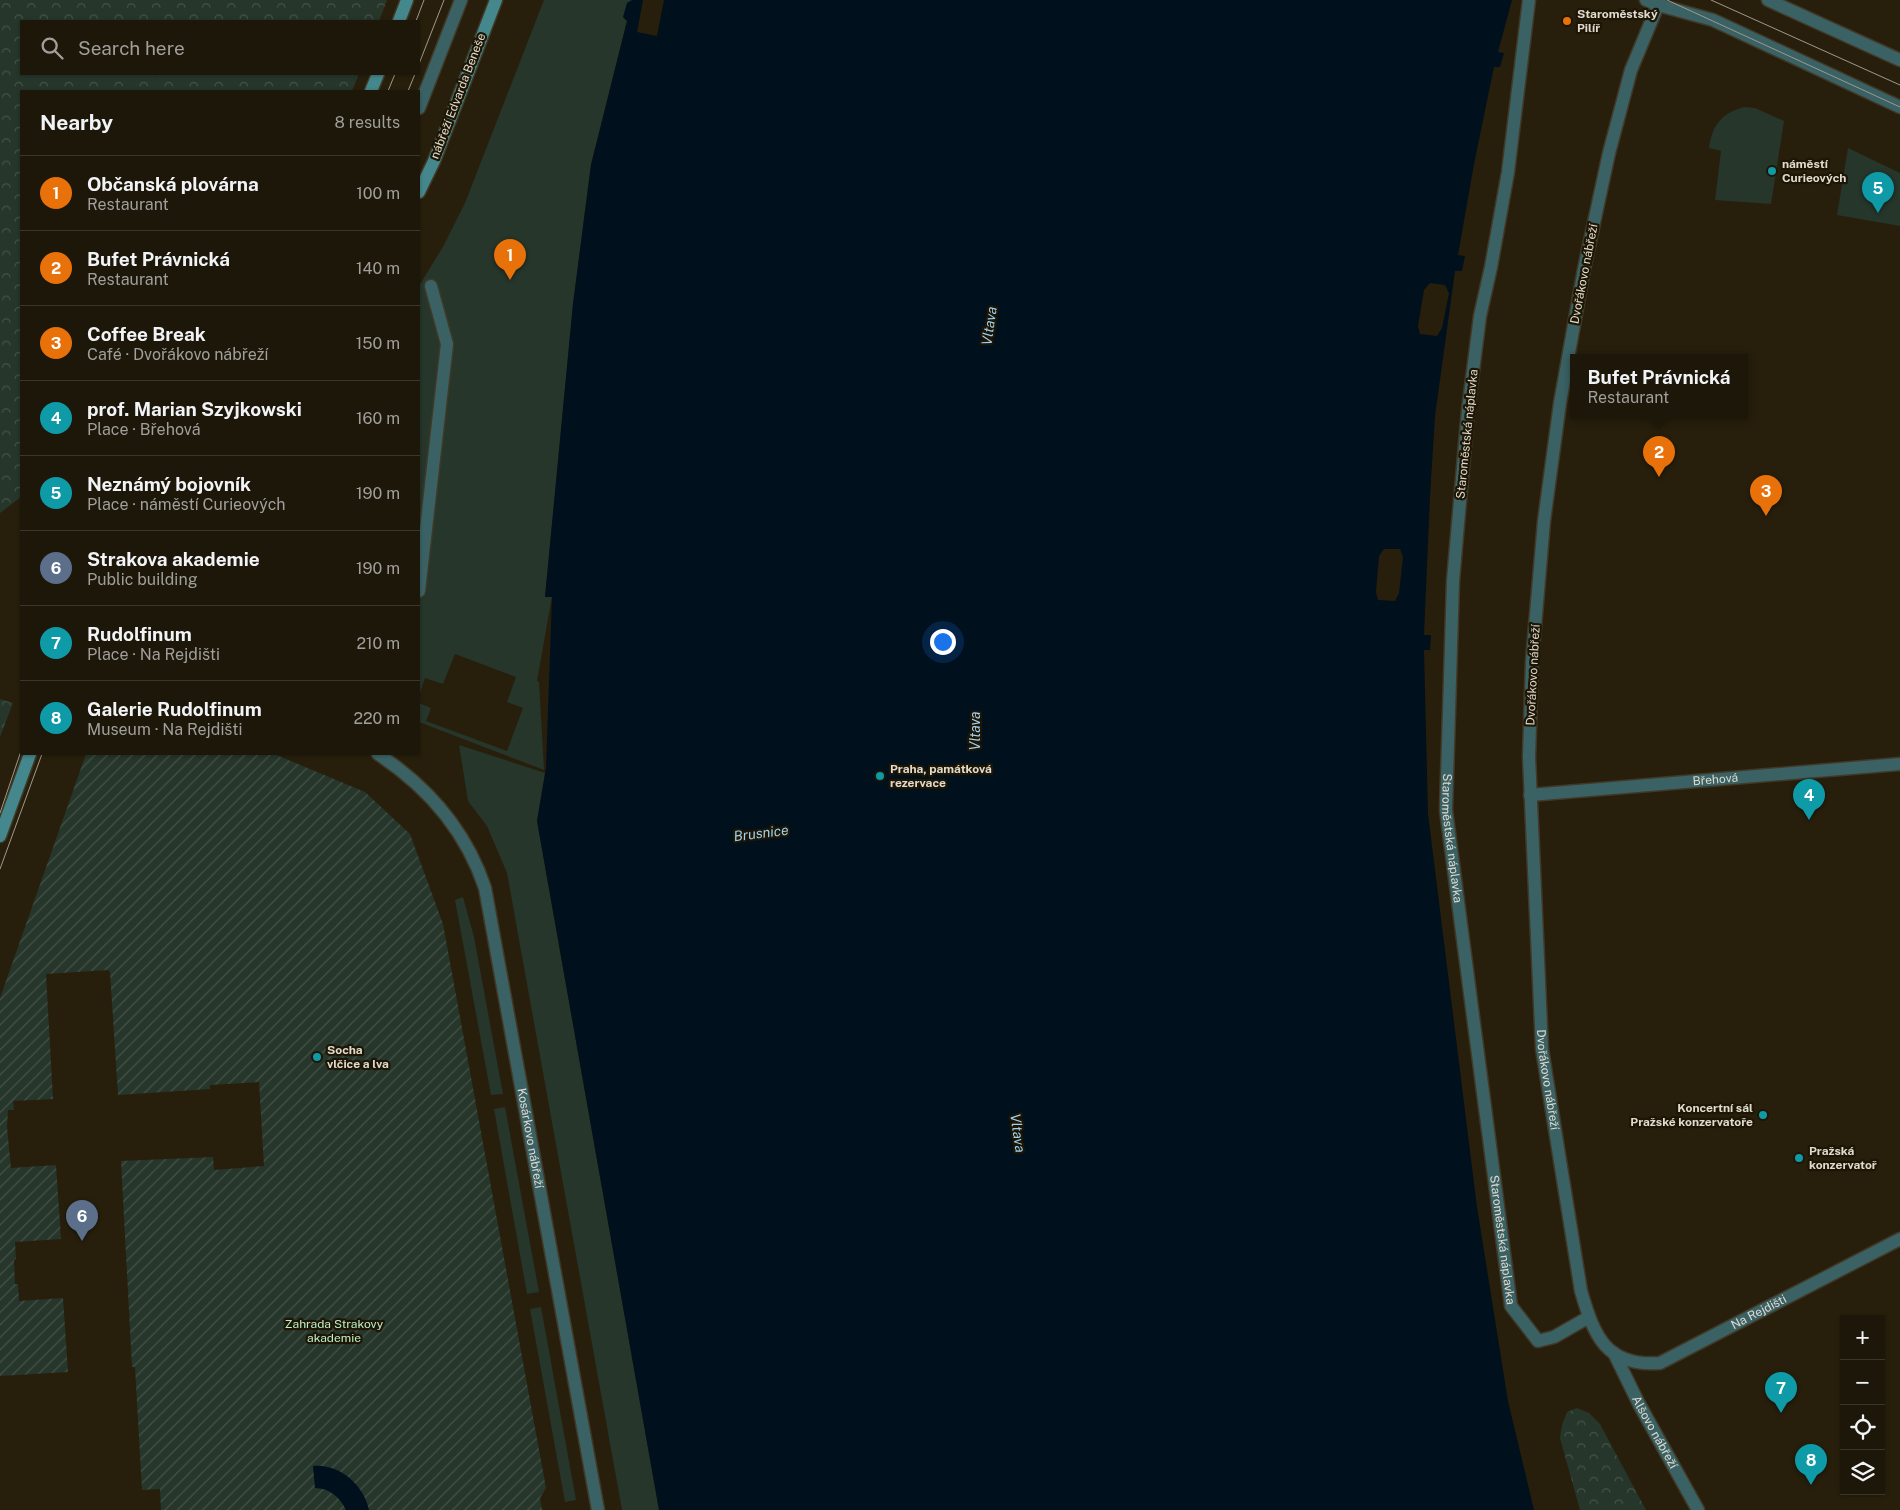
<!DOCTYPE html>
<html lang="en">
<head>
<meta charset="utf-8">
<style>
  :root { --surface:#1d1709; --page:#2a2417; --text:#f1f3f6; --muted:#a09f9c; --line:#3b362a; --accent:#db2777 }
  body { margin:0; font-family:"Public Sans",sans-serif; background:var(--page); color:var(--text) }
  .controls { position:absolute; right:15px; bottom:15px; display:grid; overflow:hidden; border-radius:0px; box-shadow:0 1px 4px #0004 }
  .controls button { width:45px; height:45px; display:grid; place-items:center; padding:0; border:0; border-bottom:1px solid var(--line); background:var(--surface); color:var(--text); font:25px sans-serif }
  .you { position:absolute; left:942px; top:641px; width:18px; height:18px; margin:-12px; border:4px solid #fff; border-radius:50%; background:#1a73e8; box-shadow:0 0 0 8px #1a73e833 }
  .badge { display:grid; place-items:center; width:32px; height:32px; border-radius:50%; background:var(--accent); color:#fff; font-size:16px; font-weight:700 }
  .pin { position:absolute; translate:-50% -41px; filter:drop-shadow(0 1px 2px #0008) }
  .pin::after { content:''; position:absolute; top:26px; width:18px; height:15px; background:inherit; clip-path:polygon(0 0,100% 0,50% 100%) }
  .popup { position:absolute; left:1570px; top:354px; width:178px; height:65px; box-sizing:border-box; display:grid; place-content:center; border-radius:0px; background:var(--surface); filter:drop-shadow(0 1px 4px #0005); font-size:16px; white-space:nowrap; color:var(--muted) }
  .popup b { font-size:19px; color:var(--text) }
  .popup::after { content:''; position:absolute; left:50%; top:100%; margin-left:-10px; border:10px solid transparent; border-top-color:var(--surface) }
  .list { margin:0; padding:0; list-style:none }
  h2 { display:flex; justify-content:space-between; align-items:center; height:65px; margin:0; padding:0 20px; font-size:21px }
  h2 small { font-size:16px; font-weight:400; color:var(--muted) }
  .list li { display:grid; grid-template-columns:32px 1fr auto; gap:15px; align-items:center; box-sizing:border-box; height:75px; padding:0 20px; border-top:1px solid var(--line) }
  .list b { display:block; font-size:19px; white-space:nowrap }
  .list p { margin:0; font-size:16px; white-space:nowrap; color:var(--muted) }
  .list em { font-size:16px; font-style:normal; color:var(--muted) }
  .icon { flex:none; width:28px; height:28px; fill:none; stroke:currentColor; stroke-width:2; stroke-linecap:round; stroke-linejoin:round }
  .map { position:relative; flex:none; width:1900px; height:1510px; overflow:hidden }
  .search { position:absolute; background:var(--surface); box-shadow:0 1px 4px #0004; left:20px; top:20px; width:400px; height:55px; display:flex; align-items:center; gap:12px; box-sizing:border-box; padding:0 18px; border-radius:0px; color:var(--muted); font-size:19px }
  .panel { position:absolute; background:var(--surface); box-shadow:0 1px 4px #0004; left:20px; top:90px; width:400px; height:665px; border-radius:0px }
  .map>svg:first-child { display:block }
  .grass { fill:#26362b }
  .park { fill:url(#park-crowns) }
  .garden { fill:url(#garden-furrows) }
  .water { fill:#00101d }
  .pier { fill:#271f0c }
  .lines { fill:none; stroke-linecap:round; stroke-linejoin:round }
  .service-casing { stroke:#413927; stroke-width:15 }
  .pedestrian-casing { stroke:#413927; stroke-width:15 }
  .minor-casing { stroke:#413927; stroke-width:15 }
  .tertiary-casing { stroke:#413927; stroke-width:15 }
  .secondary-casing { stroke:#413927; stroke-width:15 }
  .service { stroke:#3a6265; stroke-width:12 }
  .pedestrian { stroke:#3a6265; stroke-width:12 }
  .minor { stroke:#3a6265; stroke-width:12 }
  .tertiary { stroke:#3a6265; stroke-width:12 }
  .secondary { stroke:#44878c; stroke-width:12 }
  .tram { stroke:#a0998b; stroke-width:1 }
  .food-dot { fill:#e8710a; stroke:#1e1604; stroke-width:2 }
  .culture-dot { fill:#0f9aa8; stroke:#1e1604; stroke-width:2 }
  .labels { text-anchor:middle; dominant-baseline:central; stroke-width:4.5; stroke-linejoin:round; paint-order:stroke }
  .poi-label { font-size:12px; font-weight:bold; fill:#e0dacf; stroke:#1e1604; text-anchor:start }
  .street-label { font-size:12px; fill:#e0dacf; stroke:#1e1604 }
  .park-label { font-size:12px; fill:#bcefcc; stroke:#1e1604 }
  .water-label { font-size:14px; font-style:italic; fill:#9ed1f2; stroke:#1e1604 }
</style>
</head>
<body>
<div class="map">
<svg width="1900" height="1510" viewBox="0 0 1900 1510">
  <defs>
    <pattern id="park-crowns" width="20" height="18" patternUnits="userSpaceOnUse" patternTransform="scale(1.25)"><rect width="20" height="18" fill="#26362b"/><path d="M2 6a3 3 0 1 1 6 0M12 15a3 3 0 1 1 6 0" fill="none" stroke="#455249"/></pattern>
    <pattern id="garden-furrows" width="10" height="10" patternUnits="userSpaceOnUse" patternTransform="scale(1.25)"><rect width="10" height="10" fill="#26362b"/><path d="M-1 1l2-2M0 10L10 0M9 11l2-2" fill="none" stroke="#455249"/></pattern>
  </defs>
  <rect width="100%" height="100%" fill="#271f0c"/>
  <g class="grass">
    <polygon points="544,0 632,0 623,17 627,21 591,164 573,304 545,597 552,596 537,681 539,682 544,770 419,722 419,703 431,708 426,721 507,751 523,708 507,702 516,677 455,654 443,684 425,678 419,696 419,286 444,245 465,203"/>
    <path d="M1744,107L1755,108L1784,121L1771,204L1715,200L1721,151L1709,148C1712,125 1722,113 1744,107Z"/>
    <polygon points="1848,148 1900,173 1900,226 1837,215"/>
    <polygon points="459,745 545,773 537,821 659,1510 622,1510 507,873 487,826 468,801"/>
    <polygon points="463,897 474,937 503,1094 491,1095 455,900"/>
    <polygon points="505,1107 539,1292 527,1294 494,1109"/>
    <polygon points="541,1307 576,1500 565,1502 530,1309"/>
  </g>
  <g class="park">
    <polygon points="0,0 387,0 379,21 21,21 21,74 359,74 352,91 21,91 21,497 0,513"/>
    <polygon points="0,699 13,703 0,737"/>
    <polygon points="1577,1408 1589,1413 1600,1424 1646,1510 1580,1510 1560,1438 1562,1425 1567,1412"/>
  </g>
  <polygon class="garden" points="86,754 274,754 365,792 410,834 443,924 546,1488 540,1498 542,1510 161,1510 160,1489 142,1490 135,1367 132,1367 121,1161 213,1157 214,1170 264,1166 259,1082 210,1085 210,1089 118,1095 110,972 108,970 46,974 53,1099 13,1101 14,1110 8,1110 7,1127 11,1168 56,1165 61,1239 15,1242 16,1259 14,1260 15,1284 18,1284 19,1301 63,1298 68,1372 0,1376 0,998"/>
  <g class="water">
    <polygon points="632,0 1512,0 1498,52 1504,53 1500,67 1494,67 1474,164 1458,255 1465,256 1462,271 1455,271 1435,416 1430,496 1424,635 1431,635 1430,650 1424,650 1428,814 1477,1207 1508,1401 1534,1510 659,1510 537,821 546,768 552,597 545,597 573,304 591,165 627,21 623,17 627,3"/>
    <path d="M313,1466C340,1464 363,1484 369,1510H346C340,1497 329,1488 315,1488Z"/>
  </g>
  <g class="pier">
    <polygon points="643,0 664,0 657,36 637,32"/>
    <polygon points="1430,283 1445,285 1449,293 1442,328 1437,336 1420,334 1418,326 1424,290"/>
    <polygon points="1384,549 1400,549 1403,557 1399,593 1395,601 1378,600 1376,592 1379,556"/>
  </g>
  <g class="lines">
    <defs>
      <g id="service">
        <polyline points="1658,5 1713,20 1900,107"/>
        <polyline points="419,591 447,344 431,286"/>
        <path id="s1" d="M1614,1353L1639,1404L1698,1510"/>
      </g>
      <g id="pedestrian">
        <path id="s2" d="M1529,0L1508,172L1491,267L1480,316L1468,410L1453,581L1446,810L1511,1306L1538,1341L1554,1337L1589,1317"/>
      </g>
      <g id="minor">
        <polyline points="1768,0 1900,60"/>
        <path id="s3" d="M1658,5L1631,70L1609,153L1584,269L1560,403L1544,521L1532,661L1529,757L1542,1049L1581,1291C1594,1336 1606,1367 1660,1363L1900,1239"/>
        <path id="s4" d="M378,754C428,787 466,831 485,888L598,1510"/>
        <path id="s5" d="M1530,795L1900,764"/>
      </g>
      <g id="tertiary">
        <polyline points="1646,0 1658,5 1660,0"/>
        <polyline points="419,108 461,0"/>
      </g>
      <g id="secondary">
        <polyline points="399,21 407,0"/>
        <polyline points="371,91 378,74"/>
        <polyline points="419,192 434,161 496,0"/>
        <polyline points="0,836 30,754"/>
      </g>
    </defs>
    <use href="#service" class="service-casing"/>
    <use href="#pedestrian" class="pedestrian-casing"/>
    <use href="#minor" class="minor-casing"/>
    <use href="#tertiary" class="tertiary-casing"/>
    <use href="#secondary" class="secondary-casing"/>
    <use href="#service" class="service"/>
    <use href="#pedestrian" class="pedestrian"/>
    <use href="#minor" class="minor"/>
    <use href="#tertiary" class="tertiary"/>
    <use href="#secondary" class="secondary"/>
    <g class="tram">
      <polyline points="1667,0 1900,107"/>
      <polyline points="1711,0 1900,85"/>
      <polyline points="416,21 424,0"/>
      <polyline points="419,64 444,0"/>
      <polyline points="388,91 395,74"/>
      <polyline points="408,91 415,74"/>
      <polyline points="0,813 21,751"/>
      <polyline points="0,869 42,754"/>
    </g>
  </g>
  <circle class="food-dot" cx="1567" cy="21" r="5"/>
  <g class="culture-dot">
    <circle cx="1772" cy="171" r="5"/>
    <circle cx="880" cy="776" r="5"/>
    <circle cx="317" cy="1057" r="5"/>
    <circle cx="1763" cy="1115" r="5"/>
    <circle cx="1799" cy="1158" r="5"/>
  </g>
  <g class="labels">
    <g class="poi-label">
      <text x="1577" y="14">Staroměstský<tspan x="1577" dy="14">Pilíř</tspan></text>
      <text x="1782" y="164">náměstí<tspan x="1782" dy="14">Curieových</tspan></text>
      <text x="890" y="769">Praha, památková<tspan x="890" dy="14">rezervace</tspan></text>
      <text x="327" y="1050">Socha<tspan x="327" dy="14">vlčice a lva</tspan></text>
      <text x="1753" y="1108" text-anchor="end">Koncertní sál<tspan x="1753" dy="14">Pražské konzervatoře</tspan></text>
      <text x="1809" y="1151">Pražská<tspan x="1809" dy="14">konzervatoř</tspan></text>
    </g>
    <g class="street-label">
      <text transform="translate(458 96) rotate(-69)">nábřeží Edvarda Beneše</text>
      <text transform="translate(1584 274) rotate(-79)">Dvořákovo nábřeží</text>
      <text transform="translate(1467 434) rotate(-84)">Staroměstská náplavka</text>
      <text transform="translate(1533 675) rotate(-87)">Dvořákovo nábřeží</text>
      <text stroke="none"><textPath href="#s5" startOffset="186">Břehová</textPath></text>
      <text stroke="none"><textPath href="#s2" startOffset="844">Staroměstská náplavka</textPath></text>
      <text stroke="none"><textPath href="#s3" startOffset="1090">Dvořákovo nábřeží</textPath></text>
      <text stroke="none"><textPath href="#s4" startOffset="429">Kosárkovo nábřeží</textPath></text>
      <text stroke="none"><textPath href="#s2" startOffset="1249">Staroměstská náplavka</textPath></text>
      <text stroke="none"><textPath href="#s3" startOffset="1535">Na Rejdišti</textPath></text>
      <text stroke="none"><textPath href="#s1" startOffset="89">Alšovo nábřeží</textPath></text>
    </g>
    <g class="park-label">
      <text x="334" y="1324">Zahrada Strakovy<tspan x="334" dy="14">akademie</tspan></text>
    </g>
    <g class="water-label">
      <text transform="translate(989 326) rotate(-82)">Vltava</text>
      <text transform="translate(975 731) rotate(-90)">Vltava</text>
      <text transform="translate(761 833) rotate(-7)">Brusnice</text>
      <text transform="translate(1018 1133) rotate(82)">Vltava</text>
    </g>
  </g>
</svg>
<div class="controls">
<button>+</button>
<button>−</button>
<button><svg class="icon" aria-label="locate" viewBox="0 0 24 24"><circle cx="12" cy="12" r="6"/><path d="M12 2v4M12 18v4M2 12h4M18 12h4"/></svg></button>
<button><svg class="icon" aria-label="layers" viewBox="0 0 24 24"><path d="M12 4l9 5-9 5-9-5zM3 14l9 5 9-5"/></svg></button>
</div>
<div class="you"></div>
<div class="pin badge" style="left:510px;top:280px;background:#e8710a">1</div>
<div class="pin badge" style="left:1659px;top:477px;background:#e8710a">2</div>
<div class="popup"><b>Bufet Právnická</b>Restaurant</div>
<div class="pin badge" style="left:1766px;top:516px;background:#e8710a">3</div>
<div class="pin badge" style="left:1809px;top:820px;background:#0f9aa8">4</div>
<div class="pin badge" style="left:1878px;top:213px;background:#0f9aa8">5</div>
<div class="pin badge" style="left:82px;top:1241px;background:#5c6f8a">6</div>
<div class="pin badge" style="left:1781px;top:1413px;background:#0f9aa8">7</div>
<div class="pin badge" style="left:1811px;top:1485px;background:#0f9aa8">8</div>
<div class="search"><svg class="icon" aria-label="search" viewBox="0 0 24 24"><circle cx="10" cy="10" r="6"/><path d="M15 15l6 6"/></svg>Search here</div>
<section class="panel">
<h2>Nearby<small>8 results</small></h2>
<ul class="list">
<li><span class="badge" style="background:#e8710a">1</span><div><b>Občanská plovárna</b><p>Restaurant</p></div><em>100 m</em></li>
<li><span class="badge" style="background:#e8710a">2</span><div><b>Bufet Právnická</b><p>Restaurant</p></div><em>140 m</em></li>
<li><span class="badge" style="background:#e8710a">3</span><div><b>Coffee Break</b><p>Café · Dvořákovo nábřeží</p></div><em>150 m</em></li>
<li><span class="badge" style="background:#0f9aa8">4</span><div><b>prof. Marian Szyjkowski</b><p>Place · Břehová</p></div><em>160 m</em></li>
<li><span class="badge" style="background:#0f9aa8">5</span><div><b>Neznámý bojovník</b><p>Place · náměstí Curieových</p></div><em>190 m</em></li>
<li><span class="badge" style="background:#5c6f8a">6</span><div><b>Strakova akademie</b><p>Public building</p></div><em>190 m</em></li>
<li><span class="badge" style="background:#0f9aa8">7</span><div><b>Rudolfinum</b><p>Place · Na Rejdišti</p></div><em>210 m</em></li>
<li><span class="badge" style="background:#0f9aa8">8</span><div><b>Galerie Rudolfinum</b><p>Museum · Na Rejdišti</p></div><em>220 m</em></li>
</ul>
</section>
</div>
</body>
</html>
